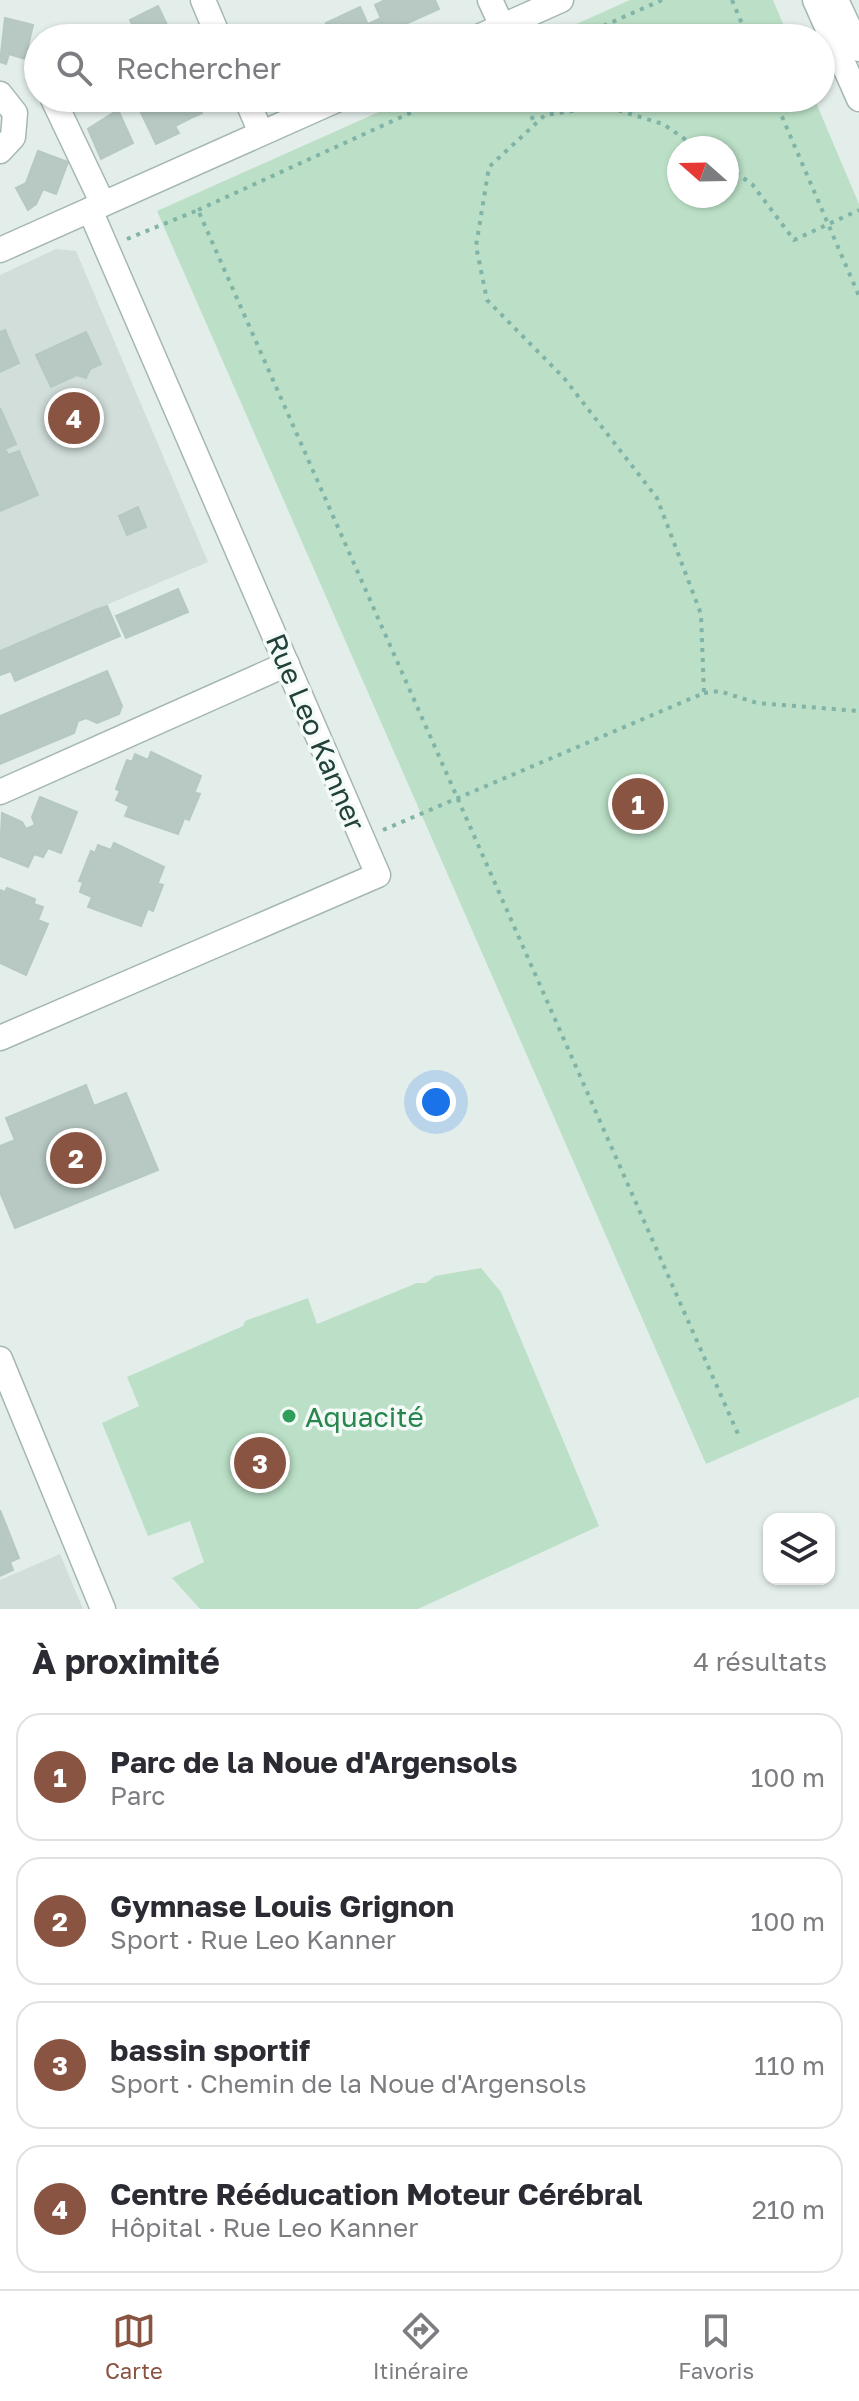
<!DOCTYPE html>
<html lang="fr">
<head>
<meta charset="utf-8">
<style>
  :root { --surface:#fff; --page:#f7f7f7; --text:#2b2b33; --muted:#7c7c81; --line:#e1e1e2; --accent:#895442 }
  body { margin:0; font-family:"Golos Text",sans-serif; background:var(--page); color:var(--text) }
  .controls { position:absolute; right:24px; bottom:24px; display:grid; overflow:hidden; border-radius:16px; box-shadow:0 2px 6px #0004 }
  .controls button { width:72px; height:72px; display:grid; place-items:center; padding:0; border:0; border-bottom:2px solid var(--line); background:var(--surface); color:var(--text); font:40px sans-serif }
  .compass { position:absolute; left:667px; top:136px; width:72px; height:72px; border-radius:50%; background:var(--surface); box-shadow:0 2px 6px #0004; rotate:290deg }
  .you { position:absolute; left:436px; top:1102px; width:28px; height:28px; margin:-20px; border:6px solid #fff; border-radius:50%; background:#1a73e8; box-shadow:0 0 0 12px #1a73e833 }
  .badge { display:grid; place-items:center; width:52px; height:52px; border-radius:50%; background:var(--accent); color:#fff; font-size:26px; font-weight:700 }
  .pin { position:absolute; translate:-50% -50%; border:4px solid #fff; box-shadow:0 2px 8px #0006 }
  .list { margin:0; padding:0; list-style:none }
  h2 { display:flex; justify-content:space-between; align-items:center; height:104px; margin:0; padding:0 32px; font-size:34px }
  h2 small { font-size:26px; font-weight:400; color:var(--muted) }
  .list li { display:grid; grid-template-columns:52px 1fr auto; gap:24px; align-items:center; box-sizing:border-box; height:128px; margin:0 16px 16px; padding:0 16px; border:2px solid var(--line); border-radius:24px }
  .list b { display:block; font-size:30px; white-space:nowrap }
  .list p { margin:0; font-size:26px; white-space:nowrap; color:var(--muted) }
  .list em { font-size:26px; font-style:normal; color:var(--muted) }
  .icon { flex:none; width:44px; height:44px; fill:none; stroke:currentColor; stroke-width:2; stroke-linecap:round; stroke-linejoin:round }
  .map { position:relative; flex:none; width:859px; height:1609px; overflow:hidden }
  .search { position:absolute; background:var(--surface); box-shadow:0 2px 6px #0004; left:24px; right:24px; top:24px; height:88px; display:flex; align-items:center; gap:20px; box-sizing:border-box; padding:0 28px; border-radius:44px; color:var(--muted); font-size:30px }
  .sheet { height:680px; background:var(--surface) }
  nav { display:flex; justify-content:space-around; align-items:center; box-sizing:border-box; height:112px; border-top:2px solid var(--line); background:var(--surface); font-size:22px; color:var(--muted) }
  nav a { display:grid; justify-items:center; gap:4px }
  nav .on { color:var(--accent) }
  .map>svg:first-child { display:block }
  .built { fill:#d1ded9 }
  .green { fill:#bbe0c7; fill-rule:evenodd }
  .building { fill:#b8c9c3; stroke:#b5c8c1; stroke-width:2 }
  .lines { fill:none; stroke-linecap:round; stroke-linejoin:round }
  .minor-casing { stroke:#a5b7b2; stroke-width:27 }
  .path { stroke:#81b4a7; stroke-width:4; stroke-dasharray:4 6; stroke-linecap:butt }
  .minor { stroke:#fff; stroke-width:24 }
  .leisure-dot { fill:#2e9e5b; stroke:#f4faf7; stroke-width:3 }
  .labels { text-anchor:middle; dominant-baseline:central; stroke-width:7; stroke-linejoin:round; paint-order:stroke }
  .street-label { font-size:28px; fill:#21413a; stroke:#f4faf7 }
  .leisure-label { font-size:28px; fill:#27864d; stroke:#f4faf7; text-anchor:start }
</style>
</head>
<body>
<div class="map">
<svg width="859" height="1609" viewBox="0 0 859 1609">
  <rect width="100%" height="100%" fill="#e3eeea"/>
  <g class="built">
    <polygon points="56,249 76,251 208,562 0,650 0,275"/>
    <polygon points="60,1554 83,1609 0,1609 0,1580"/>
  </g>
  <g class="green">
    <polygon points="630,0 773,0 789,38 545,38"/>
    <path d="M410,98H814L859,204V1397L706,1464L157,211ZM727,148V196H679V148Z"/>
    <polygon points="481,1268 501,1292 599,1526 418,1609 200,1609 172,1578 204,1562 190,1521 148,1536 102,1423 139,1406 127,1377 243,1326 245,1321 308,1298 317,1324 417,1283 426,1283 435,1276"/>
  </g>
  <g class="building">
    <polygon points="385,0 435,0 439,9 374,38 368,24 381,18 375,5"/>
    <polygon points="158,6 169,29 173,27 178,37 139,38 130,20"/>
    <polygon points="360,7 374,38 333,38 326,23"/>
    <polygon points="5,18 33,25 25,59 9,54 6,64 0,62"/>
    <polygon points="326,24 333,38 298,38 301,37"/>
    <polygon points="134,98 179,98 189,119 175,126 179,133 156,144"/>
    <polygon points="179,98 217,98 199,107 202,113 189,119"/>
    <polygon points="118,110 133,143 101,159 88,129"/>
    <polygon points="38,151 68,162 56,194 26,183"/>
    <polygon points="26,183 43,189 36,204 28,210 16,188"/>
    <polygon points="5,330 19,363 0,372 0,332"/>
    <polygon points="86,332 101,364 90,369 86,378 77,375 51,387 36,355"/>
    <polygon points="0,408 16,444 5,449 8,455 19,451 38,495 0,511"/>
    <polygon points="138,507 146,527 127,535 119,516"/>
    <polygon points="178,589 188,612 126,638 116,616"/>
    <polygon points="107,606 120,636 108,641 95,610"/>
    <polygon points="95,610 108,641 15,681 11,671 0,675 0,651"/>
    <polygon points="107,671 122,706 119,714 97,723 86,718 78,721 74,733 0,764 0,716"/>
    <polygon points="151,752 201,776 178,834 125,816 129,806 116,800 120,791 116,789 127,760 132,762 135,754 148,760"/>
    <polygon points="193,792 200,794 189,820 182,817"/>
    <polygon points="40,797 77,812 61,853 48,848 43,857 34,854 28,867 0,856 2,813 22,822 26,829 35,825 32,817"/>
    <polygon points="114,843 164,867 141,926 88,907 92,897 80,892 83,882 79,881 91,851 95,853 98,845 111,850"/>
    <polygon points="156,883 163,885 153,911 146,908"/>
    <polygon points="7,888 35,899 34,904 43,907 38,920 48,924 26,975 0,963 0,890 5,892"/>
    <polygon points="86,1085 94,1106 126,1093 158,1170 15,1228 0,1192 0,1146 15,1140 6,1118"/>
    <polygon points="0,1510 19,1558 10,1562 13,1570 0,1576"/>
  </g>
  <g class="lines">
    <defs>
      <g id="minor">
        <polyline points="203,0 219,38"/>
        <polyline points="490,0 502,26"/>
        <polyline points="815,0 859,99"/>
        <polyline points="836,0 859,49"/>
        <polyline points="476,38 561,0"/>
        <polyline points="0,94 15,113 13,137 0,151"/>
        <polyline points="246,98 261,133"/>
        <polyline points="53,99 103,204"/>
        <polyline points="0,250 341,98"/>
        <polyline points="0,792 287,664"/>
        <polyline points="0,1038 378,875 90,210"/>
        <polyline points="0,1359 103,1609"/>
      </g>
    </defs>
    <use href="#minor" class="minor-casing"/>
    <g class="path">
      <polyline points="732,0 748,38"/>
      <polyline points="576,38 662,0"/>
      <polyline points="523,98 535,124"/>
      <polyline points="774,98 859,296"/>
      <polyline points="727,167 752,184 794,240 859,210"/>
      <polyline points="198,210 443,98"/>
      <polyline points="127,239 198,210 738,1434"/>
      <polyline points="704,693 719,691 757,703 859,711"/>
      <polyline points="383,830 704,693 701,614 657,498 564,378 487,300 476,246 489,167 545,115 604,106 663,124 698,148"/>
    </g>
    <use href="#minor" class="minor"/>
  </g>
  <circle class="leisure-dot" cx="289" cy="1416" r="8"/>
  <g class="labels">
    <g class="street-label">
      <text transform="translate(316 732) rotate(67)">Rue Leo Kanner</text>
    </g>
    <g class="leisure-label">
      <text x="305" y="1416">Aquacité</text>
    </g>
  </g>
</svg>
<div class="controls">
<button><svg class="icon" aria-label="layers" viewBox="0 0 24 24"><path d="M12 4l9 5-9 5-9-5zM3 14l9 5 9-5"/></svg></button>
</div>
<svg class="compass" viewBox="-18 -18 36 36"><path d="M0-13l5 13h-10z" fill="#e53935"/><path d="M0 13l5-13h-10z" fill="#7c7c81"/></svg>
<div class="you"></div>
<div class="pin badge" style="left:638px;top:804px">1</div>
<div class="pin badge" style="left:76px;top:1158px">2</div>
<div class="pin badge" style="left:260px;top:1463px">3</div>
<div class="pin badge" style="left:74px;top:418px">4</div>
<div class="search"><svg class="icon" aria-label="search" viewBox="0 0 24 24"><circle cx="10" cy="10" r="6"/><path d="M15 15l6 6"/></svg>Rechercher</div>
</div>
<section class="sheet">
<h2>À proximité<small>4 résultats</small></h2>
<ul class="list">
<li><span class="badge">1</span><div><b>Parc de la Noue d'Argensols</b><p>Parc</p></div><em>100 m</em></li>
<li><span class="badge">2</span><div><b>Gymnase Louis Grignon</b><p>Sport · Rue Leo Kanner</p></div><em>100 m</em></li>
<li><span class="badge">3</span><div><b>bassin sportif</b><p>Sport · Chemin de la Noue d'Argensols</p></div><em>110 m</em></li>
<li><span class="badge">4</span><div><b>Centre Rééducation Moteur Cérébral</b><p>Hôpital · Rue Leo Kanner</p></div><em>210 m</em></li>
</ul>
</section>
<nav>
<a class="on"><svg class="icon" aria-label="map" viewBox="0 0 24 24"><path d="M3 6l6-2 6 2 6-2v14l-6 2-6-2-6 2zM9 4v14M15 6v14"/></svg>Carte</a>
<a><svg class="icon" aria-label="directions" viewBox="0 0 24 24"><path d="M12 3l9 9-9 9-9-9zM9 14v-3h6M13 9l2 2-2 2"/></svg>Itinéraire</a>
<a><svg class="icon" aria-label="saved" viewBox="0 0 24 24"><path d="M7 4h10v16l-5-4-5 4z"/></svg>Favoris</a>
</nav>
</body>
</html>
